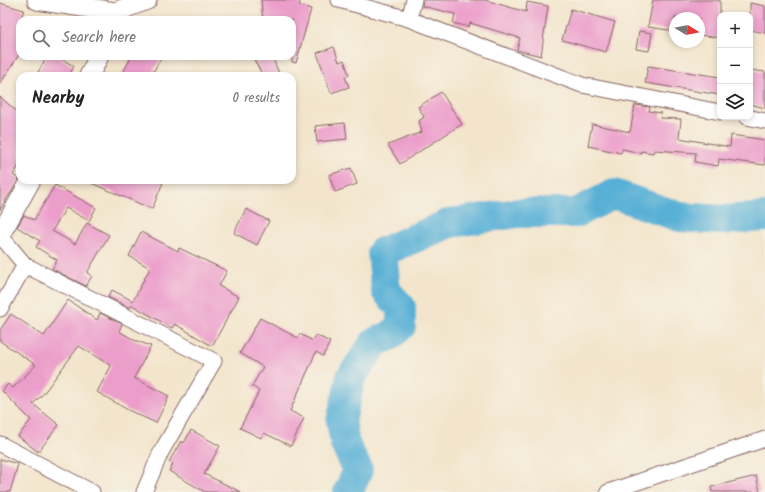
<!DOCTYPE html>
<html lang="en">
<head>
<meta charset="utf-8">
<style>
  :root { --surface:#fff; --page:#f6f6f6; --text:#222; --muted:#767676; --line:#e0e0e0 }
  body { margin:0; font-family:Kalam,sans-serif; background:var(--page); color:var(--text) }
  .controls { position:absolute; right:12px; top:12px; display:grid; overflow:hidden; border-radius:8px; box-shadow:0 2px 6px #0003 }
  .controls button { width:36px; height:36px; display:grid; place-items:center; padding:0; border:0; border-bottom:1px solid var(--line); background:var(--surface); color:var(--text); font:20px sans-serif }
  .compass { position:absolute; left:669px; top:12px; width:36px; height:36px; border-radius:50%; background:var(--surface); box-shadow:0 2px 6px #0003; rotate:100deg }
  .list { margin:0; padding:0; list-style:none }
  h2 { display:flex; justify-content:space-between; align-items:center; height:52px; margin:0; padding:0 16px; font-size:17px }
  h2 small { font-size:13px; font-weight:400; color:var(--muted) }
  .icon { flex:none; width:22px; height:22px; fill:none; stroke:currentColor; stroke-width:2; stroke-linecap:round; stroke-linejoin:round }
  .map { position:relative; flex:none; width:765px; height:492px; overflow:hidden }
  .search { position:absolute; background:var(--surface); box-shadow:0 2px 6px #0003; left:16px; top:16px; width:280px; height:44px; display:flex; align-items:center; gap:10px; box-sizing:border-box; padding:0 14px; border-radius:12px; color:var(--muted); font-size:15px }
  .panel { position:absolute; background:var(--surface); box-shadow:0 2px 6px #0003; left:16px; top:72px; width:280px; height:112px; border-radius:12px }
  .map>svg:first-child { display:block }
  .lines { fill:none; stroke-linecap:round; stroke-linejoin:round }
  .river { stroke:#59b0d6; stroke-width:30 }
  .building { fill:#ec9ecb }
  .minor-casing { stroke:#856463; stroke-width:17 }
  .tertiary-casing { stroke:#856463; stroke-width:21 }
  .minor { stroke:#fff; stroke-width:15 }
  .tertiary { stroke:#fff; stroke-width:19 }
</style>
</head>
<body>
<div class="map">
<svg width="765" height="492" viewBox="0 0 765 492">
  <rect width="100%" height="100%" fill="#f7f3e8"/>
  <filter id="ink" filterUnits="userSpaceOnUse"><feTurbulence type="fractalNoise" baseFrequency=".025" numOctaves="2"/><feDisplacementMap in="SourceGraphic" scale="8" xChannelSelector="R" yChannelSelector="G"/><feConvolveMatrix kernelMatrix="1 2 1 2 8 2 1 2 1" color-interpolation-filters="sRGB"/></filter>
  <filter id="wash" filterUnits="userSpaceOnUse"><feTurbulence type="fractalNoise" baseFrequency=".012" numOctaves="4" result="noise"/><feDisplacementMap in="SourceGraphic" scale="16" xChannelSelector="R" yChannelSelector="G"/><feGaussianBlur stdDeviation="0.9" result="paint"/><feColorMatrix in="noise" values="0 0 0 0 0 0 0 0 0 0 0 0 0 0 0 0 0 1.4 0 .05"/><feComposite in="paint" operator="in"/></filter>
  <g filter="url(#wash)">
    <rect width="100%" height="100%" fill="#f3e5cc"/>
    <g class="lines">
      <polyline class="river" points="348,492 358,470 345,444 341,421 351,377 375,342 390,336 401,326 401,307 386,291 382,252 450,223 518,213 576,213 614,194 680,217 722,220 765,217"/>
    </g>
    <g id="blocks">
      <g class="building">
        <polygon points="261,0 299,0 300,6 311,9 296,63 292,62 292,20 263,20"/>
        <polygon points="423,0 485,0 526,12 527,2 548,6 541,56 517,50 520,38 470,23 469,27 453,23 455,14 422,6"/>
        <polygon points="653,0 720,0 720,38 699,35 699,18 675,18 675,31 648,27"/>
        <polygon points="0,3 24,10 20,20 20,53 0,84"/>
        <polygon points="750,3 765,6 765,33 750,30"/>
        <polygon points="571,9 615,22 606,52 562,40"/>
        <polygon points="639,31 652,33 649,51 636,49"/>
        <polygon points="334,47 339,62 344,60 349,75 345,77 349,87 331,93 317,53"/>
        <polygon points="47,56 56,56 74,66 69,76 36,76"/>
        <polygon points="132,56 162,56 151,76 121,76"/>
        <polygon points="252,56 272,56 280,76 263,76"/>
        <polygon points="648,66 720,77 720,95 645,83"/>
        <polygon points="750,70 765,72 765,108 750,104"/>
        <polygon points="441,92 462,124 400,164 388,145 422,132 419,121 424,117 418,107"/>
        <polygon points="0,97 20,114 20,164 13,175 19,179 0,210"/>
        <polygon points="635,105 650,107 649,111 661,113 660,118 681,119 679,138 730,147 731,135 765,140 765,165 719,159 718,166 695,162 696,153 654,150 653,153 641,151 641,153 622,149 621,153 588,146 592,124 630,132"/>
        <polygon points="345,123 347,139 317,142 315,126"/>
        <polygon points="351,168 357,184 335,192 329,175"/>
        <polygon points="84,180 164,180 152,209"/>
        <polygon points="55,185 96,208 89,221 66,208 52,231 75,244 87,223 109,235 87,273 92,276 86,286 52,269 57,260 36,247 40,241 17,227 24,215 34,220"/>
        <polygon points="246,209 269,221 257,245 234,233"/>
        <polygon points="141,232 178,251 179,248 227,271 219,286 239,297 212,346 175,324 172,328 132,305 130,308 108,297 112,290 133,301 150,268 129,256"/>
        <polygon points="68,300 97,320 100,313 122,324 119,331 134,340 151,346 134,378 169,396 156,423 128,410 97,392 111,366 79,346 43,394 33,404 59,425 38,452 18,436 31,420 2,391 8,384 13,388 36,365 0,341 0,330 11,314 44,336"/>
        <polygon points="260,318 298,338 300,334 313,341 316,335 330,342 323,356 316,352 290,411 304,418 291,446 264,433 261,438 240,428 259,391 252,386 263,367 240,353"/>
        <polygon points="191,430 220,446 204,474 241,492 205,492 169,471 173,464 169,462 181,441 184,443"/>
        <polygon points="0,459 18,464 10,492 0,492"/>
        <polygon points="756,476 760,492 712,492 711,487"/>
      </g>
    </g>
  </g>
  <g filter="url(#ink)">
    <use href="#blocks" fill-opacity="0" stroke="#856463" stroke-width="1"/>
    <g class="lines">
      <defs>
        <g id="minor">
          <polyline points="339,0 409,19 582,85 720,112"/>
          <polyline points="409,19 414,0"/>
          <polyline points="747,117 765,121"/>
          <polyline points="0,235 25,265 214,361 161,452 144,492"/>
          <polyline points="0,309 25,265"/>
          <polyline points="0,444 92,492"/>
          <polyline points="608,492 765,439"/>
        </g>
        <g id="tertiary">
          <polyline points="37,0 115,12 147,0"/>
          <polyline points="89,76 99,56"/>
          <polyline points="0,235 31,180"/>
        </g>
      </defs>
      <use href="#minor" class="minor-casing"/>
      <use href="#tertiary" class="tertiary-casing"/>
      <use href="#minor" class="minor"/>
      <use href="#tertiary" class="tertiary"/>
    </g>
  </g>
</svg>
<div class="controls">
<button>+</button>
<button>−</button>
<button><svg class="icon" aria-label="layers" viewBox="0 0 24 24"><path d="M12 4l9 5-9 5-9-5zM3 14l9 5 9-5"/></svg></button>
</div>
<svg class="compass" viewBox="-18 -18 36 36"><path d="M0-13l5 13h-10z" fill="#e53935"/><path d="M0 13l5-13h-10z" fill="#767676"/></svg>
<div class="search"><svg class="icon" aria-label="search" viewBox="0 0 24 24"><circle cx="10" cy="10" r="6"/><path d="M15 15l6 6"/></svg>Search here</div>
<section class="panel">
<h2>Nearby<small>0 results</small></h2>
<ul class="list">
</ul>
</section>
</div>
</body>
</html>
